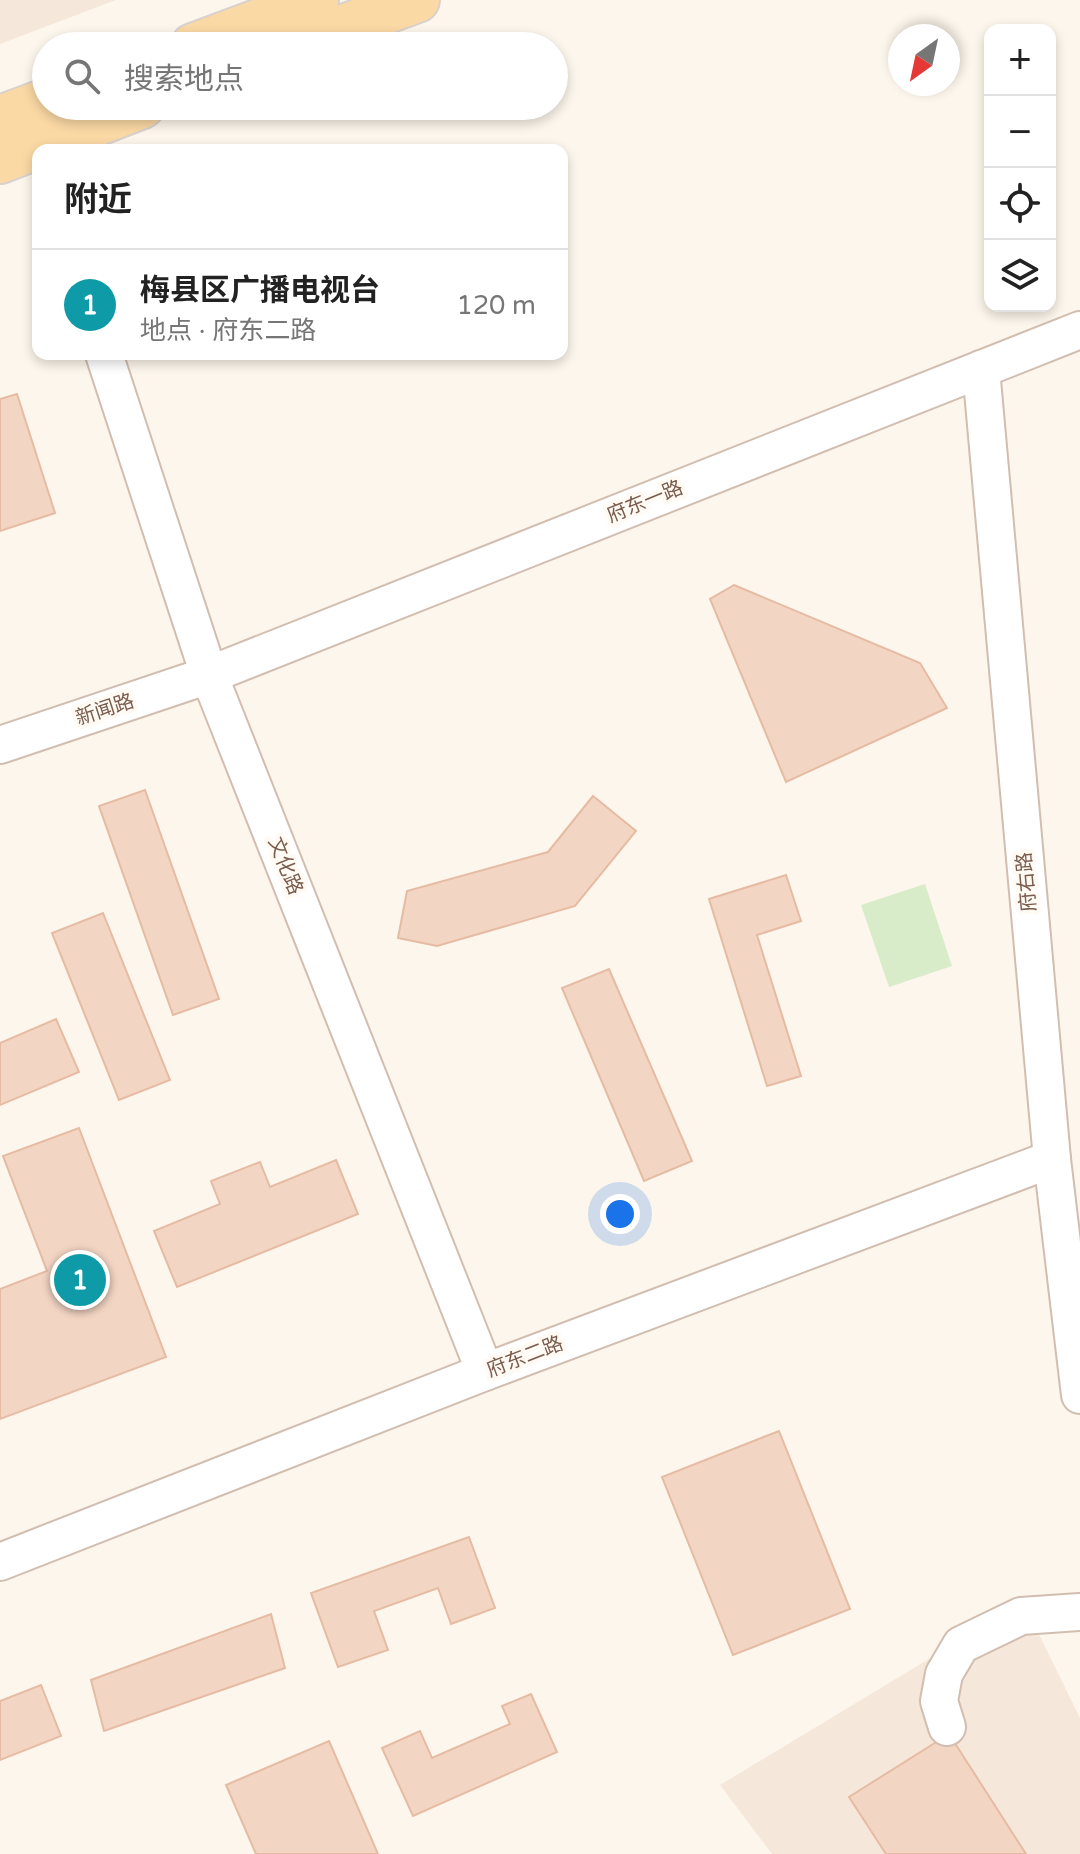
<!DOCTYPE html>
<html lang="zh">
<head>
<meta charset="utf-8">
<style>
  :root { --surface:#fff; --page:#f2f2f2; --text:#222; --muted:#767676; --line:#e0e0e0; --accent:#0f766e }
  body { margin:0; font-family:"Varela Round","Noto Sans SC",sans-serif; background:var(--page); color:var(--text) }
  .controls { position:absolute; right:24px; top:24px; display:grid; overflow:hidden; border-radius:16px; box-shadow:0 4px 12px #0003 }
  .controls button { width:72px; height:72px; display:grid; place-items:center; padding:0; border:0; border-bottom:2px solid var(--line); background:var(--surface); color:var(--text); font:40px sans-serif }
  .compass { position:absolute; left:888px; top:24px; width:72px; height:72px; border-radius:50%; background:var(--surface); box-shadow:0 4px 12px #0003; rotate:213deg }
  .you { position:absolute; left:620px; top:1214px; width:28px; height:28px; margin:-20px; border:6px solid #fff; border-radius:50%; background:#1a73e8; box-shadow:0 0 0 12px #1a73e833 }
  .badge { display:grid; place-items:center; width:52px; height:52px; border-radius:50%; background:var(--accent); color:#fff; font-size:26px; font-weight:700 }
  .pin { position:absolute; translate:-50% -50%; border:4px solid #fff; box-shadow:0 2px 8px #0006 }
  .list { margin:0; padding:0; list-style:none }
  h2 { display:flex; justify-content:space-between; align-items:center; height:104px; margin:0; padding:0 32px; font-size:34px }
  h2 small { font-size:26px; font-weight:400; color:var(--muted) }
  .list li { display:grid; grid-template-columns:52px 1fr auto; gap:24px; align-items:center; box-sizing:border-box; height:112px; padding:0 32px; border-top:2px solid var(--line) }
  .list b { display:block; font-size:30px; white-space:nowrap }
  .list p { margin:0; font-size:26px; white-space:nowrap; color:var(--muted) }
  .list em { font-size:26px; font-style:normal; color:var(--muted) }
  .icon { flex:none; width:44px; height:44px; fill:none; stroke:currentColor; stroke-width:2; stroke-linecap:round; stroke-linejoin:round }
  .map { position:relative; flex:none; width:1080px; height:1854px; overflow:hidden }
  .search { position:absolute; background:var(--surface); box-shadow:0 4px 12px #0003; left:32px; top:32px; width:536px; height:88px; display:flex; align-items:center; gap:20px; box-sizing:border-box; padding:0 28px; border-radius:44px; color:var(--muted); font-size:30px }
  .panel { position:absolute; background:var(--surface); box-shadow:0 4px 12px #0003; left:32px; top:144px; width:536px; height:216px; border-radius:16px }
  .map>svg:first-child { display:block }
  .residential { fill:#f5e8da }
  .green { fill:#d8ecc9 }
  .building { fill:#f3d5c3; stroke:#e6bba3; stroke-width:2 }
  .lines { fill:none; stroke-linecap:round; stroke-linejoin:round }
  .minor-casing { stroke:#d1beb0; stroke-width:40 }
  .major-casing { stroke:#dad1cd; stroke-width:48 }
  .minor { stroke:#fff; stroke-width:36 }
  .major { stroke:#fbd9a5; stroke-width:44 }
  .labels { text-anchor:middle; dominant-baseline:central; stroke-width:8; stroke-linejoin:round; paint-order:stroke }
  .street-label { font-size:20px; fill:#7a5c4d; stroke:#fffaf3 }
</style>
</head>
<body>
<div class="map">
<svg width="1080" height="1854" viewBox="0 0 1080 1854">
  <rect width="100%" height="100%" fill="#fdf6ec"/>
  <g class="residential">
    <polygon points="0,0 116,0 0,44"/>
    <polygon points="1023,1602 1080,1718 1080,1854 772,1854 720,1785"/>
  </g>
  <polygon class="green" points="925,884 952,966 889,987 861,905"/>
  <g class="building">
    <polygon points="17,394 55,513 0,531 0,399"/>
    <polygon points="734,585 920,663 947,708 786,782 710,599"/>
    <polygon points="145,790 219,999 173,1015 99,806"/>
    <polygon points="593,796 636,831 575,906 437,946 398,938 407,891 548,852"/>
    <polygon points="786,875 801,921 757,935 801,1076 767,1086 709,899"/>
    <polygon points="103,913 170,1080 119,1100 52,933"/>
    <polygon points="609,969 692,1161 644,1181 562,988"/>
    <polygon points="56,1019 79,1072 0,1105 0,1043"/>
    <polygon points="79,1128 166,1357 0,1419 0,1289 47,1271 3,1156"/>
    <polygon points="336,1160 358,1214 177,1287 154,1231 220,1204 211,1181 260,1162 270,1187"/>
    <polygon points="779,1431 850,1609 733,1655 662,1477"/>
    <polygon points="469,1537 495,1608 451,1624 438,1588 374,1611 388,1650 338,1667 311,1593"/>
    <polygon points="271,1614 285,1668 104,1731 91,1680"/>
    <polygon points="41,1685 61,1736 0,1760 0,1701"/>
    <polygon points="531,1694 557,1752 413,1816 382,1748 420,1731 432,1758 510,1724 502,1706"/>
    <polygon points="949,1734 1026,1854 886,1854 849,1797"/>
    <polygon points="329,1741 378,1854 256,1854 226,1785"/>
  </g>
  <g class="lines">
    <defs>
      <g id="minor">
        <polyline points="104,354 209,675 485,1372"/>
        <polyline points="981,369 1052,1159 1080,1395"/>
        <polyline points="0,745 209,675 1080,330"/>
        <polyline points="0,1562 485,1372 1052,1159"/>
        <polyline points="947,1727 939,1701 944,1674 961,1645 1021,1616 1080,1612"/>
      </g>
      <g id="major">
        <polyline points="193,46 316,0"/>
        <polyline points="292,46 417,0"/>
        <polyline points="0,118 46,101"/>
        <polyline points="0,161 142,106"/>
      </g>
    </defs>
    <use href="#minor" class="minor-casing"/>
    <use href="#major" class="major-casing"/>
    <use href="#minor" class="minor"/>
    <use href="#major" class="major"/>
  </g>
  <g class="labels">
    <g class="street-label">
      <text transform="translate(645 502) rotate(-22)">府东一路</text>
      <text transform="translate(105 710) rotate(-18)">新闻路</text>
      <text transform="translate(285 866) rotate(68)">文化路</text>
      <text transform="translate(1027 882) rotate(-95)">府右路</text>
      <text transform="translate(525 1357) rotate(-21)">府东二路</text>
    </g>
  </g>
</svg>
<div class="controls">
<button>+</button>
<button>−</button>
<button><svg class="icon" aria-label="locate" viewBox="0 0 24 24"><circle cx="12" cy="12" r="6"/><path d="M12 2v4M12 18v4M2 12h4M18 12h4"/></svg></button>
<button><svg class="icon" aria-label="layers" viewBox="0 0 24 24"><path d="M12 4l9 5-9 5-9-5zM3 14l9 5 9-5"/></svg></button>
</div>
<svg class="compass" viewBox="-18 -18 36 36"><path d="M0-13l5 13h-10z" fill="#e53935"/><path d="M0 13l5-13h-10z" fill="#767676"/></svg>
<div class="you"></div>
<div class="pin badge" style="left:80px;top:1280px;background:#0f9aa8">1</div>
<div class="search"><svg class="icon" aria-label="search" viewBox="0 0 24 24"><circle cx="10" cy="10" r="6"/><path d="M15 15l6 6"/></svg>搜索地点</div>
<section class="panel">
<h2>附近<small></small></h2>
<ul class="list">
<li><span class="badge" style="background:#0f9aa8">1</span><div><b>梅县区广播电视台</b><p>地点 · 府东二路</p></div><em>120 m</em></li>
</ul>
</section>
</div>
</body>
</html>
